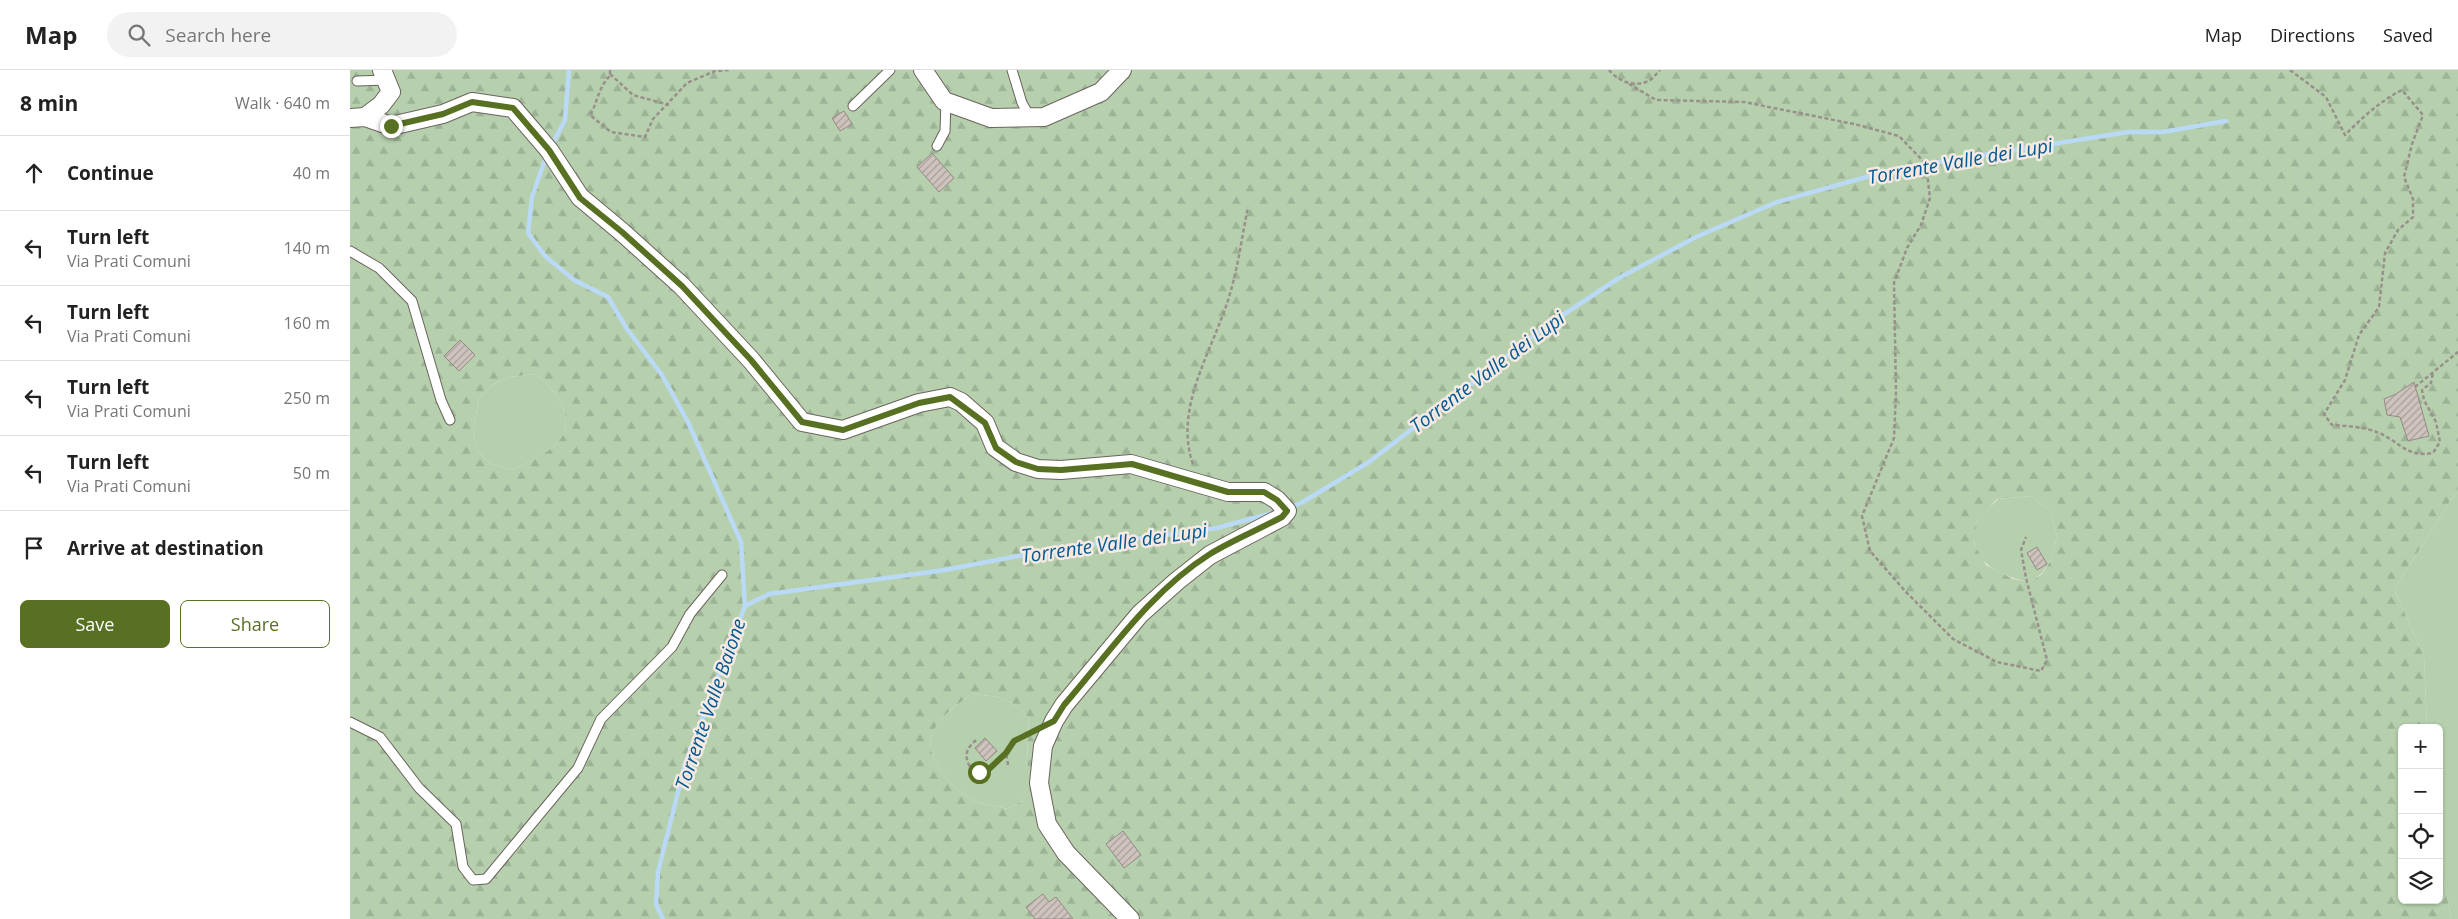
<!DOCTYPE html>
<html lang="en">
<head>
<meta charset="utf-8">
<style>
  :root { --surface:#fff; --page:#f2f2f2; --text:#222; --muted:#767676; --line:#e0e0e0; --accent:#587022 }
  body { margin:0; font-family:"Open Sans",sans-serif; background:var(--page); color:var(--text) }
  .controls { position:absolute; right:15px; bottom:15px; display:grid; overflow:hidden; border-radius:8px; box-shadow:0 1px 4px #0004 }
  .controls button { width:45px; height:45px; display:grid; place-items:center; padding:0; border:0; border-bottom:1px solid var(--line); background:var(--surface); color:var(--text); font:25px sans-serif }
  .stop { position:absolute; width:15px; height:15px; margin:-11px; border:4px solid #587022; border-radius:50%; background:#fff }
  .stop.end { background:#587022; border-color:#fff; box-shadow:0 1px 5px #0008 }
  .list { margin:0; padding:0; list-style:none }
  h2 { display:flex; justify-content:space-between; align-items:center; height:65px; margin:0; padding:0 20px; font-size:21px }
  h2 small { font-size:16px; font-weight:400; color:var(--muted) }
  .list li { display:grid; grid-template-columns:32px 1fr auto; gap:15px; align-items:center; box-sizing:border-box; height:75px; padding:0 20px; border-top:1px solid var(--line) }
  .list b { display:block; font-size:19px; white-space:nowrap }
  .list p { margin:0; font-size:16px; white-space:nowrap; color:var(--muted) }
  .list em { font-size:16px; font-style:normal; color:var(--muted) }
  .actions { display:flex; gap:10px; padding:15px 20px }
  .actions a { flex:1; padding:11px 0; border:1px solid var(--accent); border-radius:8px; text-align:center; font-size:18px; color:var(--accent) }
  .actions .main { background:var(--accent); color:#fff }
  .icon { flex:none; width:28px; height:28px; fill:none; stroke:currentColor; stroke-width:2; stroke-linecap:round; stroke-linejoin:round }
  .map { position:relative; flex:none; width:2108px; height:849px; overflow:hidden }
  header { display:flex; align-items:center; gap:30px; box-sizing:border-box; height:70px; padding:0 25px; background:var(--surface); border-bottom:1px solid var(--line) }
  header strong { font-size:24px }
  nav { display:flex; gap:28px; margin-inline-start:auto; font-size:18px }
  .search { width:350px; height:45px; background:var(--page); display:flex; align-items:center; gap:12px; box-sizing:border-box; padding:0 18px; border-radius:28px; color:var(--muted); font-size:19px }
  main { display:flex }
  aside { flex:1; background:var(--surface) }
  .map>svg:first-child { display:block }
  .green { fill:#b6d0ae }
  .forest { fill:url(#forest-firs); fill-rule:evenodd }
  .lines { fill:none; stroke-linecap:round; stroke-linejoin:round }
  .stream { stroke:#bad9f6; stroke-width:4.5 }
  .building { fill:url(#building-hatch); stroke:#948a84 }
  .service-casing { stroke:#6c635d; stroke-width:11 }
  .minor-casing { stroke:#6c635d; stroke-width:20 }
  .path { stroke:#98908b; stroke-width:2.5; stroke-dasharray:4 2.5; stroke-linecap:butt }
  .service { stroke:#fff; stroke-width:9 }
  .minor { stroke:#fff; stroke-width:18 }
  .route { stroke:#587022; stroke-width:6 }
  .labels { text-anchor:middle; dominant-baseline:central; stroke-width:5; stroke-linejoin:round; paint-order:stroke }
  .water-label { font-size:19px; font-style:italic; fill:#035891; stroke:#f5eae3 }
</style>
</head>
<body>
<header>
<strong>Map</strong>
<div class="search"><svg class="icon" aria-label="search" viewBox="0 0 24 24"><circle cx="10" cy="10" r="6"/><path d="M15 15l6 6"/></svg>Search here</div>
<nav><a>Map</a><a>Directions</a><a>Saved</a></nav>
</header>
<main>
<aside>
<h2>8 min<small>Walk · 640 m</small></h2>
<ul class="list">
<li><svg class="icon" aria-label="ahead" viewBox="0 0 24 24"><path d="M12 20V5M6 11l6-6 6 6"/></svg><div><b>Continue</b></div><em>40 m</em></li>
<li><svg class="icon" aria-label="left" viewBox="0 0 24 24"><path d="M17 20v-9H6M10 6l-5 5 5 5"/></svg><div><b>Turn left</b><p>Via Prati Comuni</p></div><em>140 m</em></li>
<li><svg class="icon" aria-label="left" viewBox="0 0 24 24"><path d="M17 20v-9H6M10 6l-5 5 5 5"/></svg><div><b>Turn left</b><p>Via Prati Comuni</p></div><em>160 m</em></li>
<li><svg class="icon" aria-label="left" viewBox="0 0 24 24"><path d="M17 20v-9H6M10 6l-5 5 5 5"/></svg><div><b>Turn left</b><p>Via Prati Comuni</p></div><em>250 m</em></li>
<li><svg class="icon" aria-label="left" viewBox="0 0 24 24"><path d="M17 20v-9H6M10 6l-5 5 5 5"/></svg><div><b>Turn left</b><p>Via Prati Comuni</p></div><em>50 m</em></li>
<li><svg class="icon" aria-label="arrive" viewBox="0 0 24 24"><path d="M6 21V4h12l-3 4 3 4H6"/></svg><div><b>Arrive at destination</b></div></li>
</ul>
<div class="actions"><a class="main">Save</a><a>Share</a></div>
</aside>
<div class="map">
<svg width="2108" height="849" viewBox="0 0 2108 849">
  <defs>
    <pattern id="forest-firs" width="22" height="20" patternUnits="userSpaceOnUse" patternTransform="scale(1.25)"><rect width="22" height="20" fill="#b6d0ae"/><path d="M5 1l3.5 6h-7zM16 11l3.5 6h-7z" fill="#9db396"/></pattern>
    <pattern id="building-hatch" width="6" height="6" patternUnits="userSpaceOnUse" patternTransform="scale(1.25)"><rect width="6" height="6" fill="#cec3bd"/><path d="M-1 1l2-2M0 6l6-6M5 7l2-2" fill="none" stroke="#a89f9a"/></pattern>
  </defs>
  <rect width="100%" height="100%" fill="#f5eae3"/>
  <g class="green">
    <path d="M185,304C206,319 230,350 206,374C195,386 176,393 162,400L141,394L127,380L123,362L129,328L144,314L160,307Z"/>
    <polygon points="2108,419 2108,849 2101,849 2089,782 2089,658 2077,658 2074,587 2044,519"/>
    <path d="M1682,426L1700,441L1707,466L1702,488L1692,503L1680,512C1650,507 1613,489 1627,452C1630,444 1642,436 1648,429Z"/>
    <path d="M622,624C651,627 659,626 679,649L677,691L681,719L672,731L657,739C648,736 636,735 627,732C607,723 573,689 582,665C588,647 607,635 622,624Z"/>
  </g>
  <path class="forest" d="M0,0H2108V419L2044,519L2074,587L2077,658H2052V830H2089V782L2101,849H0ZM185,304C206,319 230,350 206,374C194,386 176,393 162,400L141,394L127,380L123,362L129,328L144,314L160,307ZM1682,426L1700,441L1707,466L1702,488L1692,504L1679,512L1663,509L1636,495L1624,474L1627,451L1647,429ZM622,624C651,627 659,626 679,649L677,691L680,719L672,731L657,739C648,736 636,735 627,732C607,723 573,689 582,665C589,646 607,635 622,624Z"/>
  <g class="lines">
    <g class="stream">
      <polyline points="202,75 215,50 219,0"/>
      <polyline points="197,84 182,127 178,163 195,186 224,210 258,227 277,259 312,305 338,352 391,472 395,536 335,694 308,802 306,834 313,849"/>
      <polyline points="940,437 951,433 1019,392 1199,254 1269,208 1346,167 1427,132 1545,99 1778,62 1813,62 1876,51"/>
      <polyline points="395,536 419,524 595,500 705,479 867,458 926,442"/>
    </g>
  </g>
  <g class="building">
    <polygon points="494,41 502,54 490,61 482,48"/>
    <polygon points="582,83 604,108 589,122 567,97"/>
    <polygon points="110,270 125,285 109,301 94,286"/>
    <polygon points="2064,312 2079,366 2058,371 2050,347 2037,345 2034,329 2046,324"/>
    <polygon points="1687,477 1697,494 1687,500 1677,483"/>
    <polygon points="635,668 647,681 636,691 625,678"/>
    <polygon points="773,761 791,785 774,798 756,774"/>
    <polygon points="693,824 699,832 706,827 723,849 685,849 676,837"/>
  </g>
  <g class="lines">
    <defs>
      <g id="service">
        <polyline points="662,0 672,33 680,47"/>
        <polyline points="7,11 36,10"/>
        <polyline points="503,36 540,0"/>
        <polyline points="587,76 595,61 596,31"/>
        <polyline points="0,181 29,198 62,231 91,330 100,350"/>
        <polyline points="0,652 30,667 69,718 106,754 113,797 123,810 136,809 228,698 251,649 322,577 340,544 372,505"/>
      </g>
      <g id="minor">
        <polyline points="573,0 594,31 641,48 694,47 751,22 772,0"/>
        <polyline points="15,47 31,35 41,22 32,0"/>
        <polyline points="0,48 15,47 41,56 93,44 122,32 163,38 199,80 230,127 272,162 332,216 401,290 452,352 493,360 569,333 600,327 611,332 635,353 645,377 666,392 688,399 711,400 781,394 878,422 914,422 927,430 937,441 932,447 860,485 827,511 790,544 714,635 704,651 693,676 689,713 697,754 716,783 780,849"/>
      </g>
    </defs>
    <use href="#service" class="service-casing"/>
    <use href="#minor" class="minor-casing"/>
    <g class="path">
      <path d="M260,0V6C248,17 248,32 240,45L261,62L295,67L303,49L337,13L365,1L380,0"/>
      <path d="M1259,0C1268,11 1284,18 1298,11C1302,10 1307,3 1310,0"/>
      <path d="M1940,0L1976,27L1995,65C2012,48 2030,31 2052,20L2073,45L2062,74L2054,107L2063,129V147L2048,160L2035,183L2029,237L2009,265L1995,310L1974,344L1982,355C1996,356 2016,357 2029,363C2050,372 2057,388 2083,383L2090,372L2086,352L2074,330L2072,320L2081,313L2083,303"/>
      <polyline points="260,4 283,25 319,35"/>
      <polyline points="1279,14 1306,30 1394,32 1504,54 1549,66 1576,94 1580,128 1571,155 1557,178 1544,213 1546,322 1544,368 1512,446 1520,481 1556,522 1603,569 1647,592 1691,601 1697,590 1676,508 1671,480 1676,467"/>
      <polyline points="2065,317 2108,282"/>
      <path d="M843,394C823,338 863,280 879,227C888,198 892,166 898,137"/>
      <path d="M626,670C615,680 614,686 621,699C637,706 645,693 656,683"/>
      <polyline points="658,695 656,683 664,671 682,661"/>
    </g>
    <use href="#service" class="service"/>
    <use href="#minor" class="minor"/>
  </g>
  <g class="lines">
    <path class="route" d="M41,56L93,44L122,32L163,38L199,80L230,128L272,162L332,216L401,290L452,352L493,360L569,333L600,327L635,353L646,378L666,392L688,399L711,400L782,394L878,422H914L927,430L937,441L932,447C908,460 883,470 860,484C801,521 759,583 714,635L704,651L664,671L656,683L638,700L629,702"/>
  </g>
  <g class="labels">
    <g class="water-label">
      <text transform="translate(1610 91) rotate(-10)">Torrente Valle dei Lupi</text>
      <text transform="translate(1137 302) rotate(-37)">Torrente Valle dei Lupi</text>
      <text transform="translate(764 473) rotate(-8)">Torrente Valle dei Lupi</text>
      <text transform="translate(360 634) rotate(-71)">Torrente Valle Baione</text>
    </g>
  </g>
</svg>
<div class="controls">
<button>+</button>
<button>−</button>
<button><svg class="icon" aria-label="locate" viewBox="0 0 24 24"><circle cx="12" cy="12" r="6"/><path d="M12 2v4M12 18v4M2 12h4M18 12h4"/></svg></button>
<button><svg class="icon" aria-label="layers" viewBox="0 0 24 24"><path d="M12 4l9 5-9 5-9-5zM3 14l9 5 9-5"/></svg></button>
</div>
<div class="stop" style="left:629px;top:702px"></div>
<div class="stop end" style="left:41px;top:56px"></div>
</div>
</main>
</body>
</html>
